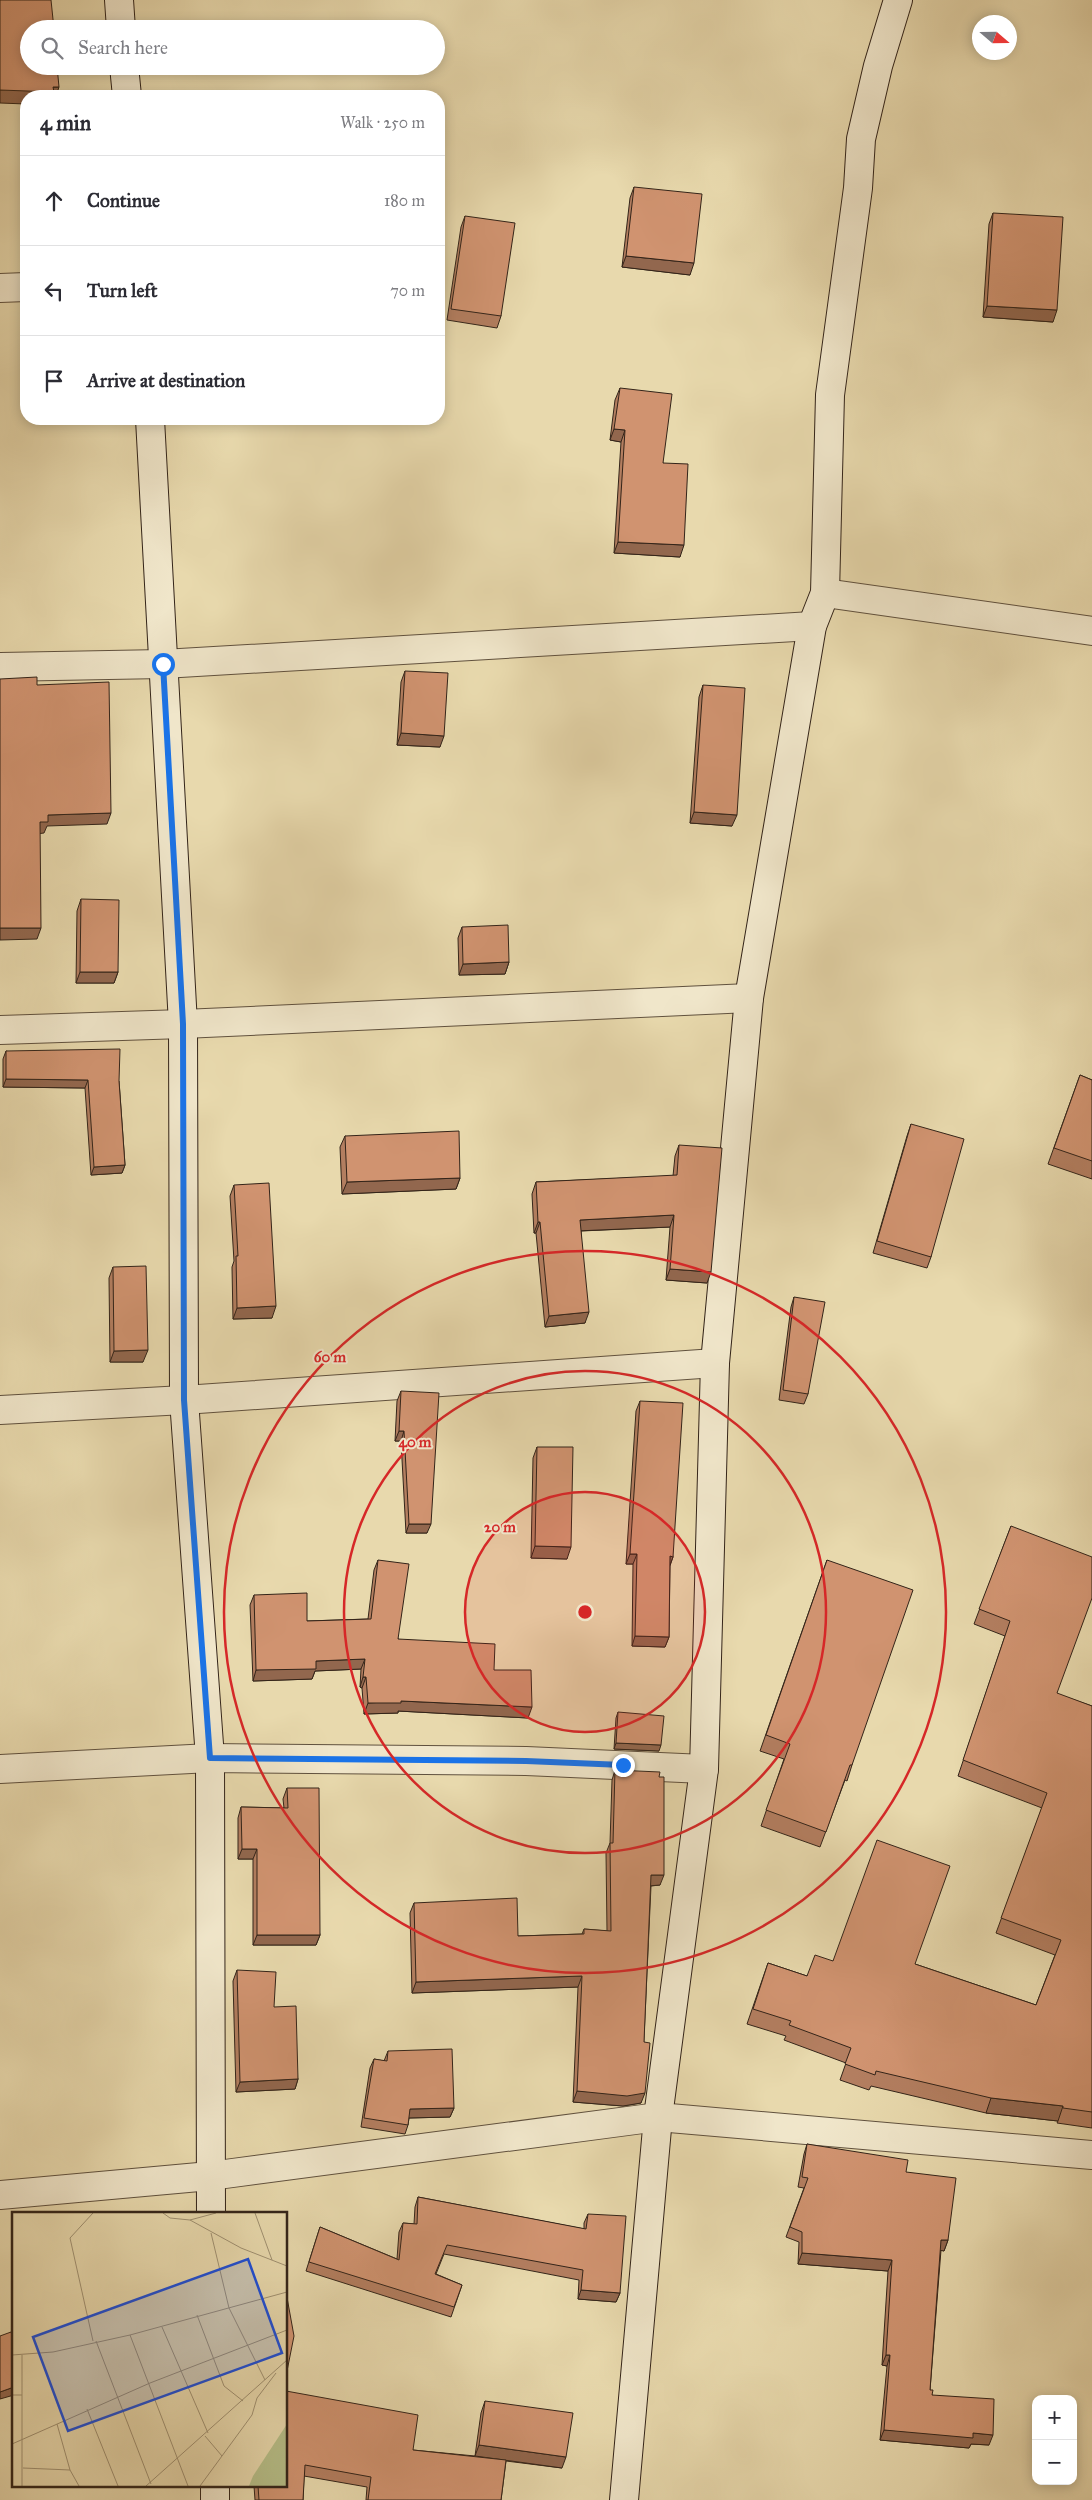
<!DOCTYPE html>
<html lang="en">
<head>
<meta charset="utf-8">
<style>
  :root { --surface:#fff; --page:#f2f2f3; --text:#2b2b33; --muted:#7c7c81; --line:#e1e1e2 }
  body { margin:0; font-family:"IM FELL Great Primer",serif; background:var(--page); color:var(--text) }
  .controls { position:absolute; right:15px; bottom:15px; display:grid; overflow:hidden; border-radius:10px; box-shadow:0 2px 12px #0003 }
  .controls button { width:45px; height:45px; display:grid; place-items:center; padding:0; border:0; border-bottom:1px solid var(--line); background:var(--surface); color:var(--text); font:25px sans-serif }
  .compass { position:absolute; left:972px; top:15px; width:45px; height:45px; border-radius:50%; background:var(--surface); box-shadow:0 2px 12px #0003; rotate:110deg }
  .stop { position:absolute; width:15px; height:15px; margin:-11px; border:4px solid #1a73e8; border-radius:50%; background:#fff }
  .stop.end { background:#1a73e8; border-color:#fff; box-shadow:0 1px 5px #0008 }
  .list { margin:0; padding:0; list-style:none }
  h2 { display:flex; justify-content:space-between; align-items:center; height:65px; margin:0; padding:0 20px; font-size:21px }
  h2 small { font-size:16px; font-weight:400; color:var(--muted) }
  .list li { display:grid; grid-template-columns:32px 1fr auto; gap:15px; align-items:center; box-sizing:border-box; height:90px; padding:0 20px; border-top:1px solid var(--line) }
  .list b { display:block; font-size:19px; white-space:nowrap }
  .list em { font-size:16px; font-style:normal; color:var(--muted) }
  .icon { flex:none; width:28px; height:28px; fill:none; stroke:currentColor; stroke-width:2; stroke-linecap:round; stroke-linejoin:round }
  .map { position:relative; flex:none; width:1092px; height:2500px; overflow:hidden }
  .search { position:absolute; background:var(--surface); box-shadow:0 2px 12px #0003; left:20px; top:20px; width:425px; height:55px; display:flex; align-items:center; gap:12px; box-sizing:border-box; padding:0 18px; border-radius:28px; color:var(--muted); font-size:19px }
  .panel { position:absolute; background:var(--surface); box-shadow:0 2px 12px #0003; left:20px; top:90px; width:425px; height:335px; border-radius:20px }
  .map>svg:first-child { display:block }
  .lines { fill:none; stroke-linecap:round; stroke-linejoin:round }
  .street-casing { stroke:#60513e; stroke-width:30 }
  .secondary-casing { stroke:#332419; stroke-width:30 }
  .street { stroke:#f0e6ca; stroke-width:28 }
  .secondary { stroke:#f0e6ca; stroke-width:28 }
  .wall { fill:#b37e60; stroke:#332419 }
  .shaded-wall { fill:#92674e; stroke:#332419 }
  .building { fill:#d09370; stroke:#332419 }
  .route { stroke:#1a73e8; stroke-width:6 }
  .ring { fill:none; stroke:#d62828; stroke-width:2.5 }
  .inset-road { fill:none; stroke:#a09172; stroke-width:1 }
  .view { fill:#1d4ed8; fill-opacity:0.15; stroke:#1d4ed8; stroke-width:2.5 }
  .inset-edge { fill:none; stroke:#332419; stroke-width:2.5 }
  .centre { fill:#d62828; stroke:#f0e6ca; stroke-width:2.5 }
  .ring-label { font-size:15px; text-anchor:middle; font-weight:bold; fill:#d62828; stroke:#f0e6ca; stroke-width:4; stroke-linejoin:round; paint-order:stroke }
</style>
</head>
<body>
<div class="map">
<svg width="1092" height="2500" viewBox="0 0 1092 2500">
  <rect width="100%" height="100%" fill="#e8d9ad"/>
  <filter id="stains"><feTurbulence type="fractalNoise" baseFrequency=".004" numOctaves="4"/><feColorMatrix values="0 0 0 0 .2 0 0 0 0 .09 0 0 0 0 .02 0 0 0 .5 -.17"/></filter>
  <radialGradient id="worn" r=".72"><stop offset=".6" stop-color="#630" stop-opacity="0"/><stop offset="1" stop-color="#630" stop-opacity=".3"/></radialGradient>
  <g class="lines">
    <defs>
      <g id="street">
        <polyline points="0,288 26,287"/>
        <polyline points="825,593 1092,631"/>
        <polyline points="0,667 163,664 812,626"/>
        <polyline points="0,1030 183,1024 749,998"/>
        <polyline points="0,1410 184,1400 715,1363"/>
        <polyline points="0,1769 210,1758 526,1761 704,1769"/>
        <polyline points="0,2195 210,2176 658,2117 1092,2155"/>
      </g>
      <g id="secondary">
        <polyline points="119,0 121,29"/>
        <polyline points="124,66 127,96"/>
        <polyline points="150,419 183,1024 184,1400 210,1758 211,2214"/>
        <polyline points="215,2486 215,2500"/>
        <polyline points="624,2500 658,2117 704,1769 715,1363 749,998 812,626 825,593 830,395 858,188 861,139 878,66 898,0"/>
      </g>
    </defs>
    <use href="#street" class="street-casing"/>
    <use href="#secondary" class="secondary-casing"/>
    <use href="#street" class="street"/>
    <use href="#secondary" class="secondary"/>
  </g>
  <g class="wall">
    <polygon points="634,187 690,275 622,267 630,198"/>
    <polygon points="993,213 1053,322 983,317 989,224"/>
    <polygon points="465,216 501,316 497,328 447,320 461,227"/>
    <polygon points="620,388 663,463 680,557 614,553 621,442 610,440 615,400"/>
    <polygon points="405,671 440,747 397,745 401,682"/>
    <polygon points="703,685 732,826 690,823 699,697"/>
    <polygon points="81,899 118,972 114,983 76,983 77,911"/>
    <polygon points="462,927 509,962 505,974 459,975 458,938"/>
    <polygon points="6,1051 119,1081 125,1165 122,1173 91,1175 85,1088 3,1087 3,1059"/>
    <polygon points="1080,1075 1092,1080 1092,1179 1048,1164"/>
    <polygon points="911,1124 931,1257 927,1268 873,1253 907,1136"/>
    <polygon points="345,1136 460,1178 456,1189 342,1194 340,1147"/>
    <polygon points="679,1145 707,1283 666,1280 670,1227 581,1231 585,1323 545,1327 536,1233 534,1233 532,1194 536,1182 673,1176 675,1156"/>
    <polygon points="234,1185 272,1318 233,1319 232,1267 234,1261 230,1196"/>
    <polygon points="113,1267 143,1362 110,1362 109,1278"/>
    <polygon points="794,1297 808,1394 804,1404 779,1400 791,1307"/>
    <polygon points="401,1391 427,1533 406,1533 401,1441 395,1441 397,1401"/>
    <polygon points="640,1401 673,1557 670,1566 669,1637 665,1647 632,1646 633,1564 626,1564 636,1411"/>
    <polygon points="537,1447 567,1559 531,1558 533,1458"/>
    <polygon points="1011,1526 1057,1694 1092,1706 1092,2128 1057,2123 1058,2121 986,2113 871,2086 869,2090 840,2080 846,2063 784,2040 786,2036 747,2024 768,1963 807,1976 833,1961 915,1964 1036,2005 1055,1955 996,1933 1042,1808 958,1776 1005,1636 974,1624"/>
    <polygon points="378,1560 398,1639 494,1670 528,1718 398,1711 398,1713 364,1714 362,1688 360,1687 361,1669 315,1671 312,1679 253,1681 250,1605 254,1595 307,1621 368,1619 374,1570"/>
    <polygon points="827,1560 852,1765 847,1781 845,1780 820,1847 761,1826 784,1759 760,1751"/>
    <polygon points="618,1712 659,1751 614,1749 616,1718"/>
    <polygon points="615,1770 659,1777 660,1885 651,1886 641,2103 623,2106 573,2102 578,1987 412,1993 410,1913 414,1903 518,1936 582,1934 584,1929 607,1931 606,1853 610,1843 612,1780"/>
    <polygon points="287,1788 320,1935 316,1945 253,1945 253,1859 238,1859 238,1818 241,1807 284,1808 283,1799"/>
    <polygon points="237,1970 274,2007 298,2079 295,2089 236,2092 233,1981"/>
    <polygon points="388,2051 454,2108 450,2117 409,2118 408,2125 405,2134 361,2127 370,2068 374,2059 384,2061"/>
    <polygon points="807,2144 906,2172 948,2240 944,2251 941,2250 930,2390 932,2395 989,2445 971,2444 969,2448 880,2440 887,2366 882,2365 888,2271 798,2264 799,2242 786,2237 804,2188 798,2187 804,2154"/>
    <polygon points="418,2197 584,2229 584,2223 588,2214 620,2293 616,2302 578,2299 579,2280 444,2254 436,2274 462,2285 451,2317 306,2271 320,2227 397,2259 399,2232 403,2223 414,2224 415,2207"/>
    <polygon points="286,2391 413,2450 475,2456 481,2413 485,2401 562,2468 506,2461 501,2500 366,2500 367,2487 304,2476 303,2500 255,2500 254,2486 286,2486"/>
  </g>
  <g class="shaded-wall">
    <polygon points="59,87 56,96 26,96 26,104 0,103 0,90"/>
    <polygon points="626,256 694,263 690,275 622,267"/>
    <polygon points="987,306 1057,310 1053,322 983,317"/>
    <polygon points="614,429 625,430 621,442 610,440"/>
    <polygon points="618,542 684,545 680,557 614,553"/>
    <polygon points="401,733 444,736 440,747 397,745"/>
    <polygon points="694,812 737,815 732,826 690,823"/>
    <polygon points="111,813 107,824 47,826 44,833 36,834 40,822 48,815"/>
    <polygon points="0,928 41,928 37,939 0,940"/>
    <polygon points="509,962 505,974 459,975 463,964"/>
    <polygon points="80,972 118,972 114,983 76,983"/>
    <polygon points="6,1079 88,1080 85,1088 3,1087"/>
    <polygon points="125,1165 122,1173 91,1175 94,1167"/>
    <polygon points="460,1178 456,1189 342,1194 347,1182"/>
    <polygon points="674,1215 670,1227 576,1231 580,1220"/>
    <polygon points="538,1222 540,1222 536,1233 534,1233"/>
    <polygon points="670,1269 711,1272 707,1283 666,1280"/>
    <polygon points="276,1306 272,1318 233,1319 237,1308"/>
    <polygon points="589,1312 585,1323 545,1327 549,1316"/>
    <polygon points="148,1350 143,1362 110,1362 114,1351"/>
    <polygon points="399,1431 404,1431 401,1441 395,1441"/>
    <polygon points="409,1524 431,1524 427,1533 406,1533"/>
    <polygon points="535,1546 571,1547 567,1559 531,1558"/>
    <polygon points="630,1554 637,1554 633,1564 626,1564"/>
    <polygon points="670,1556 673,1557 669,1567"/>
    <polygon points="635,1636 669,1637 665,1647 632,1646"/>
    <polygon points="365,1659 361,1669 315,1671 312,1679 253,1681 256,1670 316,1661"/>
    <polygon points="363,1677 366,1677 362,1688 360,1687"/>
    <polygon points="401,1701 532,1707 528,1718 398,1711 398,1713 364,1714 368,1703"/>
    <polygon points="616,1743 661,1745 659,1751 614,1749"/>
    <polygon points="242,1849 257,1849 253,1859 238,1859"/>
    <polygon points="651,1875 664,1875 660,1885 648,1886"/>
    <polygon points="257,1935 320,1935 316,1945 253,1945"/>
    <polygon points="582,1976 578,1987 412,1993 416,1982"/>
    <polygon points="298,2079 295,2089 236,2092 240,2082"/>
    <polygon points="577,2091 645,2093 641,2103 623,2106 573,2102"/>
    <polygon points="991,2098 1063,2106 1058,2121 986,2113"/>
    <polygon points="454,2108 450,2117 407,2118 410,2109"/>
    <polygon points="941,2240 948,2240 944,2251 938,2250"/>
    <polygon points="802,2253 892,2260 888,2271 798,2264"/>
    <polygon points="581,2290 620,2293 616,2302 578,2299"/>
    <polygon points="886,2355 890,2355 887,2366 882,2365"/>
    <polygon points="14,2387 14,2395 0,2399 0,2392"/>
    <polygon points="884,2430 973,2433 993,2435 989,2445 971,2444 969,2448 880,2440"/>
    <polygon points="479,2445 566,2457 562,2468 475,2456"/>
  </g>
  <g class="building">
    <polygon points="0,0 51,0 54,29 29,29 29,66 57,66 59,87 53,87 54,92 0,90"/>
    <polygon points="634,187 702,194 694,263 626,256"/>
    <polygon points="993,213 1063,217 1057,310 987,306"/>
    <polygon points="465,216 515,223 501,316 451,309"/>
    <polygon points="620,388 672,394 663,463 688,464 684,545 618,542 625,430 614,429"/>
    <polygon points="405,671 448,673 444,736 401,733"/>
    <polygon points="37,677 37,685 109,682 111,813 48,815 48,822 40,822 41,928 0,928 0,679"/>
    <polygon points="703,685 745,688 737,815 694,812"/>
    <polygon points="81,899 119,900 118,972 80,972"/>
    <polygon points="508,925 509,962 463,964 462,927"/>
    <polygon points="120,1049 119,1081 125,1165 94,1167 88,1080 6,1079 6,1051"/>
    <polygon points="1080,1075 1092,1080 1092,1161 1054,1148"/>
    <polygon points="911,1124 964,1139 931,1257 877,1241"/>
    <polygon points="459,1131 460,1178 347,1182 345,1136"/>
    <polygon points="679,1145 722,1148 711,1272 670,1269 674,1215 580,1220 589,1312 549,1316 540,1222 538,1222 536,1182 677,1175"/>
    <polygon points="269,1183 276,1306 237,1308 236,1256 238,1256 234,1185"/>
    <polygon points="146,1266 148,1350 114,1351 113,1267"/>
    <polygon points="794,1297 825,1302 808,1394 783,1390"/>
    <polygon points="401,1391 439,1393 431,1524 409,1524 404,1431 399,1431"/>
    <polygon points="640,1401 683,1403 673,1557 670,1556 669,1637 635,1636 637,1554 630,1554"/>
    <polygon points="537,1447 573,1447 571,1547 535,1546"/>
    <polygon points="1011,1526 1092,1557 1092,1598 1057,1693 1092,1706 1092,2112 1063,2108 1063,2106 991,2098 876,2071 875,2075 845,2064 851,2048 789,2025 791,2021 753,2009 768,1963 807,1976 815,1955 833,1961 877,1840 950,1866 915,1964 1036,2005 1061,1940 1001,1918 1047,1793 963,1760 1010,1621 979,1609"/>
    <polygon points="378,1560 409,1564 398,1639 495,1644 494,1670 531,1670 532,1707 401,1701 401,1703 368,1703 366,1677 363,1677 365,1659 316,1661 316,1669 256,1670 254,1595 307,1593 307,1621 371,1619"/>
    <polygon points="827,1560 913,1590 852,1765 850,1765 826,1832 766,1810 790,1744 766,1735"/>
    <polygon points="618,1712 664,1716 661,1745 616,1743"/>
    <polygon points="615,1770 660,1772 659,1777 664,1777 664,1875 651,1875 644,2042 650,2043 645,2093 627,2096 577,2091 582,1976 416,1982 414,1903 517,1898 518,1936 584,1934 584,1929 611,1931 610,1843 613,1843"/>
    <polygon points="287,1788 319,1788 320,1935 257,1935 257,1849 242,1849 241,1807 288,1808"/>
    <polygon points="237,1970 276,1972 274,2007 296,2006 298,2079 240,2082"/>
    <polygon points="452,2049 454,2108 410,2109 408,2125 364,2118 374,2059 387,2061 388,2051"/>
    <polygon points="807,2144 908,2160 906,2172 956,2178 948,2240 941,2240 930,2390 933,2390 932,2395 994,2399 993,2435 973,2433 973,2438 884,2430 890,2355 886,2355 892,2260 802,2253 802,2232 790,2227 808,2178 802,2177"/>
    <polygon points="418,2197 586,2229 588,2214 626,2216 620,2293 581,2290 583,2270 447,2245 435,2274 462,2285 454,2307 309,2262 320,2227 399,2260 403,2223 417,2224"/>
    <polygon points="286,2292 294,2336 286,2376"/>
    <polygon points="11,2332 14,2342 14,2387 0,2392 0,2336"/>
    <polygon points="286,2391 418,2415 413,2450 506,2460 501,2500 368,2500 371,2477 305,2465 303,2500 259,2500 258,2486 286,2486"/>
    <polygon points="485,2401 573,2413 566,2457 479,2445"/>
  </g>
  <g class="lines">
    <polyline class="route" points="163,664 183,1024 184,1400 210,1758 526,1761 623,1765"/>
  </g>
  <circle cx="585" cy="1612" r="120" fill="#d62828" fill-opacity=".12"/>
  <g class="ring">
    <circle cx="585" cy="1612" r="120"/>
    <circle cx="585" cy="1612" r="241"/>
    <circle cx="585" cy="1612" r="361"/>
  </g>
  <g transform="translate(12 2212)">
    <rect width="275" height="275" fill="#e8d9ad"/>
    <path d="M275,212V274H237L241,264Z" fill="#b6bf89"/>
    <path class="inset-road" d="M151,1L158,6L178,8L229,36L275,54M243,1L260,48M178,8L204,1M199,21L217,96L253,168M185,103L212,174L231,189M150,115L196,221M118,123L176,274M81,129L58,26L81,1M84,129L139,272M0,143L41,140L118,123L275,80M0,183H10V274M10,183V143M75,197L106,274M45,212L58,258L67,274M193,224L210,244M0,232L138,171L275,118M11,256L58,258M134,274L275,148M188,274L240,203L245,186L264,161"/>
    <path class="view" d="M236,47L270,141L56,219L21,125Z"/>
    <rect width="275" height="275" class="inset-edge"/>
  </g>
  <circle cx="585" cy="1612" r="8" class="centre"/>
  <g class="ring-label">
    <text x="330" y="1362">60 m</text>
    <text x="415" y="1447">40 m</text>
    <text x="500" y="1532">20 m</text>
  </g>
  <rect width="100%" height="100%" filter="url(#stains)"/>
  <rect width="100%" height="100%" fill="url(#worn)"/>
</svg>
<div class="controls">
<button>+</button>
<button>−</button>
</div>
<svg class="compass" viewBox="-18 -18 36 36"><path d="M0-13l5 13h-10z" fill="#e53935"/><path d="M0 13l5-13h-10z" fill="#7c7c81"/></svg>
<div class="stop" style="left:163px;top:664px"></div>
<div class="stop end" style="left:623px;top:1765px"></div>
<div class="search"><svg class="icon" aria-label="search" viewBox="0 0 24 24"><circle cx="10" cy="10" r="6"/><path d="M15 15l6 6"/></svg>Search here</div>
<section class="panel">
<h2>4 min<small>Walk · 250 m</small></h2>
<ul class="list">
<li><svg class="icon" aria-label="ahead" viewBox="0 0 24 24"><path d="M12 20V5M6 11l6-6 6 6"/></svg><div><b>Continue</b></div><em>180 m</em></li>
<li><svg class="icon" aria-label="left" viewBox="0 0 24 24"><path d="M17 20v-9H6M10 6l-5 5 5 5"/></svg><div><b>Turn left</b></div><em>70 m</em></li>
<li><svg class="icon" aria-label="arrive" viewBox="0 0 24 24"><path d="M6 21V4h12l-3 4 3 4H6"/></svg><div><b>Arrive at destination</b></div></li>
</ul>
</section>
</div>
</body>
</html>
